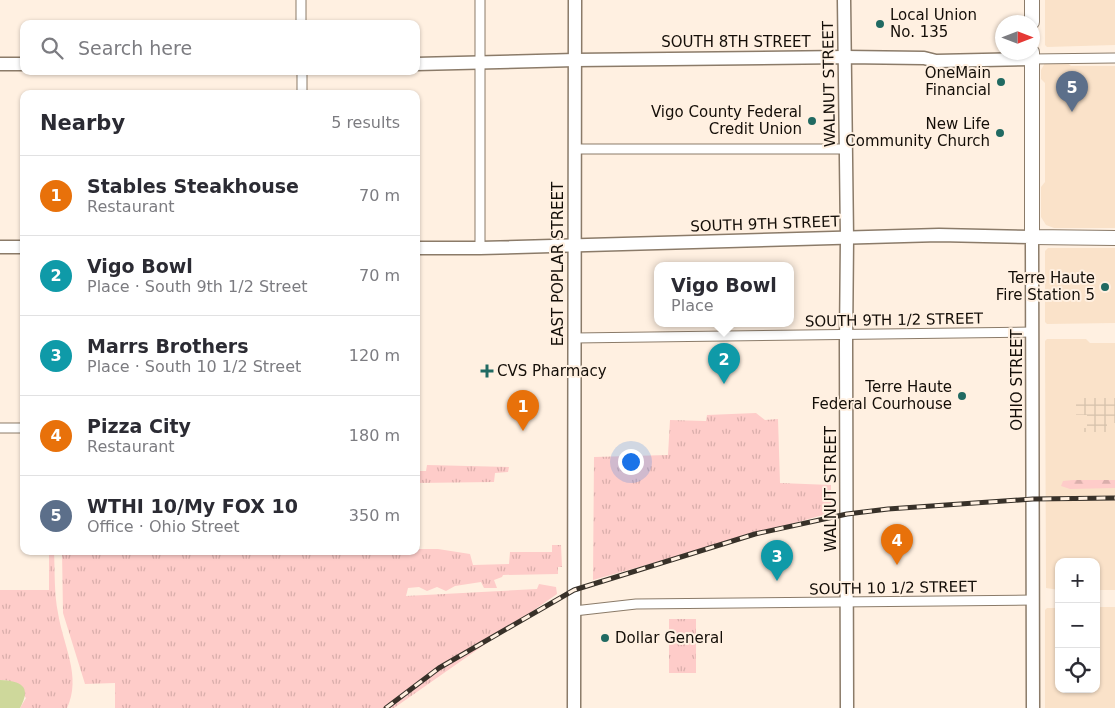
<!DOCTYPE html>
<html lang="en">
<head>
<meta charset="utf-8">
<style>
  :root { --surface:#fff; --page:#f2f2f3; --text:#2b2b33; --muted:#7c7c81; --line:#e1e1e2; --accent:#216a62 }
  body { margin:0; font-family:"DejaVu Sans",sans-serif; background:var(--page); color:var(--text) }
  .controls { position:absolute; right:15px; bottom:15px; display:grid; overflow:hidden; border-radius:10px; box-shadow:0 1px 4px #0004 }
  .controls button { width:45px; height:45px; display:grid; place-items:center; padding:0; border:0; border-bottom:1px solid var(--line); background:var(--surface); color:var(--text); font:25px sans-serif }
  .compass { position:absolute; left:995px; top:15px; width:45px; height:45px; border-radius:50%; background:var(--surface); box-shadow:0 1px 4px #0004; rotate:90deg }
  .you { position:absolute; left:630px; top:461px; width:18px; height:18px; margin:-12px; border:4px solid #fff; border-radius:50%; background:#1a73e8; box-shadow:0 0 0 8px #1a73e833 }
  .badge { display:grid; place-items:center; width:32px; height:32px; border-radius:50%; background:var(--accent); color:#fff; font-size:16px; font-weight:700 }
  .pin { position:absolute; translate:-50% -41px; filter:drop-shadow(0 1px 2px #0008) }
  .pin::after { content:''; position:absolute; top:26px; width:18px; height:15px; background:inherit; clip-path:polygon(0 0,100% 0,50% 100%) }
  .popup { position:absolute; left:654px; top:262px; width:140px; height:65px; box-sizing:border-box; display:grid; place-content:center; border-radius:10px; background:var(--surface); filter:drop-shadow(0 1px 4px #0005); font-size:16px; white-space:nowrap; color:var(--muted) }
  .popup b { font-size:19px; color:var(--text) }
  .popup::after { content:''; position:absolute; left:50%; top:100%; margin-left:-10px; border:10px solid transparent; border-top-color:var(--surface) }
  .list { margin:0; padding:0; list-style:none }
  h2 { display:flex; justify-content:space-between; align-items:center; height:65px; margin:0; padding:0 20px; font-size:21px }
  h2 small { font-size:16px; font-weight:400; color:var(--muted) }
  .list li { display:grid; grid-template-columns:32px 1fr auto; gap:15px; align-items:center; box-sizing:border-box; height:80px; padding:0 20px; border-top:1px solid var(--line) }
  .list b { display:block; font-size:19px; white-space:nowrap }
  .list p { margin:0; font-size:16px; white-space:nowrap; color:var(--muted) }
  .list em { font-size:16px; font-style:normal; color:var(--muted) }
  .icon { flex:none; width:28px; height:28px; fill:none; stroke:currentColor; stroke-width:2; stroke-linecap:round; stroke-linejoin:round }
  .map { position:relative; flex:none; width:1115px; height:708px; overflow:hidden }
  .search { position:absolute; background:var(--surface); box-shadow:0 1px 4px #0004; left:20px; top:20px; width:400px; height:55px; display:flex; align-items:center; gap:12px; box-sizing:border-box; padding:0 18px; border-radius:10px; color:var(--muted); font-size:19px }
  .panel { position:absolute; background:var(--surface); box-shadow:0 1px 4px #0004; left:20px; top:90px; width:400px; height:465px; border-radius:10px }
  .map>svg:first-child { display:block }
  .built { fill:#fae2c9 }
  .industrial { fill:url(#industrial-grid) }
  .grass { fill:url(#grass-tufts) }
  .forest { fill:url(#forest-firs) }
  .water { fill:#ced89b }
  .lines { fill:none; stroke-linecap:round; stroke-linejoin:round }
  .street-casing { stroke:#8b7b69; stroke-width:11 }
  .secondary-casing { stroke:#8b7b69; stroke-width:15 }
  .primary-casing { stroke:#8b7b69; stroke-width:16 }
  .street { stroke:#fff; stroke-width:9 }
  .secondary { stroke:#fff; stroke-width:12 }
  .primary { stroke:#fff; stroke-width:14 }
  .rail-casing { stroke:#383129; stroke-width:5 }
  .rail { stroke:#fff0e1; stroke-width:3; stroke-dasharray:9; stroke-linecap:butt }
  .poi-dot { fill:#216a62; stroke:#fff0e1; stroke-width:2 }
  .labels { text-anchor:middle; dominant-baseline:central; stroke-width:4; stroke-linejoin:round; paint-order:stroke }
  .poi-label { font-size:15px; fill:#140e08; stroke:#fff0e1; text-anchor:end }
  .street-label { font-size:15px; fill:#140e08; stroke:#fff0e1 }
</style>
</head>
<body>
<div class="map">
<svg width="1115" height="708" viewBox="0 0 1115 708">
  <defs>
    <pattern id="industrial-grid" width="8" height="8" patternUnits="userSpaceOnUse" patternTransform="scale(1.25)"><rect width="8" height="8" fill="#fae2c9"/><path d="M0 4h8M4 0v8" fill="none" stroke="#d5c1ab"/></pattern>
    <pattern id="grass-tufts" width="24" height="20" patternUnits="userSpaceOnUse" patternTransform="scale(1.25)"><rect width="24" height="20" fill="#feccc9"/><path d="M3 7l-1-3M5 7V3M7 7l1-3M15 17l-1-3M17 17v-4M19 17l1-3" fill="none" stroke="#d9aeab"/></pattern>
    <pattern id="forest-firs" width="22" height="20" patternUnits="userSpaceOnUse" patternTransform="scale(1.25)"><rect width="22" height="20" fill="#feccc9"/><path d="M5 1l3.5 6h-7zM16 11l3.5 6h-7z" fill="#d9aeab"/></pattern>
  </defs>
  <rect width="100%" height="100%" fill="#fff0e1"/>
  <g class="built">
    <polygon points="1045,0 1115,0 1115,45 1047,47 1045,45"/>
    <polygon points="1066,62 1071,66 1115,66 1115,228 1054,228 1046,225 1041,217 1041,187 1045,182 1045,83 1041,79 1041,70 1045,63"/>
    <polygon points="1048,248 1115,248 1115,323 1047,324 1045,322 1045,251"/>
    <polygon points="1047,339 1086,339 1090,343 1115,343 1115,590 1096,590 1096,562 1059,562 1059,590 1046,588 1045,341"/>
    <polygon points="1096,607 1115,607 1115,708 1045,708 1045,610 1047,608 1059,608 1059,689 1096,689"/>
  </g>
  <polygon class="industrial" points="1076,398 1115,398 1115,423 1107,423 1107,432 1076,432 1076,428 1087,428 1087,415 1076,415"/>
  <g class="grass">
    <polygon points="756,413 765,420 778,419 780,483 831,485 831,511 830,513 593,580 594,457 668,455 670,420 706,421 707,415"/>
    <polygon points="427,465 509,467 508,472 495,473 494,482 416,483 416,471 426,471"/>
    <polygon points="417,526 418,549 438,549 470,554 473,565 509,564 510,552 552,552 552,545 561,545 562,567 558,567 558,574 503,575 502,577 494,580 497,588 484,588 481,582 455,586 446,591 437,587 427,591 419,587 408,588 406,596 537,589 539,584 556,587 557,594 394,708 115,708 115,683 85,684 63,613 62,551 416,551"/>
    <path d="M49,551H54C55,572 54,593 58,613C63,645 82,677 67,708H20L26,698L11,681L0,680V590H49Z"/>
    <rect x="669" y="619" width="27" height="54"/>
  </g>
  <polygon class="forest" points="1073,480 1115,480 1115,488 1070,489 1061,486 1063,481"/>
  <path class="water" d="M0,680C21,681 32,686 20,708H0Z"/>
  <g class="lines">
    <defs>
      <g id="street">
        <polyline points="301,0 301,24"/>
        <polyline points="1032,59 1115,58"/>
        <polyline points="302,71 302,94"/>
        <polyline points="575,149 846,149"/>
        <polyline points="480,248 480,0"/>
        <polyline points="575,338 1033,332"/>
        <polyline points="0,428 24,428"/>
        <polyline points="574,611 636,604 1033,600"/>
      </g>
      <g id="secondary">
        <polyline points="844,0 847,238 846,344 847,708"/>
        <polyline points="0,64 24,64"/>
        <polyline points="416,64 575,60 845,57 924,58 936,61 1032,59"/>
        <polyline points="0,247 24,247"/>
        <polyline points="416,248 480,248 939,235 1032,237 1033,708"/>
        <polyline points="574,708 575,0"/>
      </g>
      <g id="primary">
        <polyline points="1032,0 1032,22"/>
        <polyline points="1032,52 1032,237 1115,238"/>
      </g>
    </defs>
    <use href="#street" class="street-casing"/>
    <use href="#secondary" class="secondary-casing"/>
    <use href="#primary" class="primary-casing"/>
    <use href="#street" class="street"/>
    <use href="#secondary" class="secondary"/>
    <use href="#primary" class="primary"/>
    <defs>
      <polyline id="rail" points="386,708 439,668 574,590 755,534 847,514 888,509 1033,499 1115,498"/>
    </defs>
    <use href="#rail" class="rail-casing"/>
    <use href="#rail" class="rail"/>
  </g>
  <g class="poi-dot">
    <circle cx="880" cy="24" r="5"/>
    <circle cx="1001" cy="82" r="5"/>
    <circle cx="812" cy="121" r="5"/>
    <circle cx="1000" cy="133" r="5"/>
    <circle cx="1105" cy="287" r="5"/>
    <path d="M484.5 363.5h5v5h5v5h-5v5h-5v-5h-5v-5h5z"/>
    <circle cx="962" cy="396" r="5"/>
    <circle cx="605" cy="638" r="5"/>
  </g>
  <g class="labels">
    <g class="poi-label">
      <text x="890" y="15" text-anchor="start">Local Union<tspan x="890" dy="17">No. 135</tspan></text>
      <text x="991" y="73">OneMain<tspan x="991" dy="17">Financial</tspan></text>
      <text x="802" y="112">Vigo County Federal<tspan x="802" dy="17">Credit Union</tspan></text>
      <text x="990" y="124">New Life<tspan x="990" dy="17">Community Church</tspan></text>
      <text x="1095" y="278">Terre Haute<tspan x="1095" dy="17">Fire Station 5</tspan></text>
      <text x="497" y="371" text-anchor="start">CVS Pharmacy</text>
      <text x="952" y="387">Terre Haute<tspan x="952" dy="17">Federal Courhouse</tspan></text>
      <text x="615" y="638" text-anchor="start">Dollar General</text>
    </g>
    <g class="street-label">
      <text x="736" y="42">SOUTH 8TH STREET</text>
      <text transform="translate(829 84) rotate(-91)">WALNUT STREET</text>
      <text transform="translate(765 224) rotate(-2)">SOUTH 9TH STREET</text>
      <text transform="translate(558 264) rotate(-90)">EAST POPLAR STREET</text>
      <text transform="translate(894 320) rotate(-1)">SOUTH 9TH 1/2 STREET</text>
      <text transform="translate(1017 380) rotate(-90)">OHIO STREET</text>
      <text transform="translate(831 489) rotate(-90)">WALNUT STREET</text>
      <text transform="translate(893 588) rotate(-1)">SOUTH 10 1/2 STREET</text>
    </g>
  </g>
</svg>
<div class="controls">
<button>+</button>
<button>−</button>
<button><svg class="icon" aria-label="locate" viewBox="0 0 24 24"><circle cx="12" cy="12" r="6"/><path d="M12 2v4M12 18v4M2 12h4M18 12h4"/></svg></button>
</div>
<svg class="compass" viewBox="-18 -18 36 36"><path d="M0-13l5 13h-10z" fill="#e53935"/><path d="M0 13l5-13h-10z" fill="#7c7c81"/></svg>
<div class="you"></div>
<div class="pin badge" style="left:523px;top:431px;background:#e8710a">1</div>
<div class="pin badge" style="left:724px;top:384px;background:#0f9aa8">2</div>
<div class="popup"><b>Vigo Bowl</b>Place</div>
<div class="pin badge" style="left:777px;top:581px;background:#0f9aa8">3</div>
<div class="pin badge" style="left:897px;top:565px;background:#e8710a">4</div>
<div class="pin badge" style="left:1072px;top:112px;background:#5c6f8a">5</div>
<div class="search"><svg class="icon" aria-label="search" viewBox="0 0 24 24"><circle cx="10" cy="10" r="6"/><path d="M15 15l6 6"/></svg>Search here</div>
<section class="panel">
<h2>Nearby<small>5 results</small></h2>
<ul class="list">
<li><span class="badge" style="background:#e8710a">1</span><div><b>Stables Steakhouse</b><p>Restaurant</p></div><em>70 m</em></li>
<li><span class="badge" style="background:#0f9aa8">2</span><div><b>Vigo Bowl</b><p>Place · South 9th 1/2 Street</p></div><em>70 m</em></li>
<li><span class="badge" style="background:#0f9aa8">3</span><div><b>Marrs Brothers</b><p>Place · South 10 1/2 Street</p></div><em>120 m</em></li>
<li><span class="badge" style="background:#e8710a">4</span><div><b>Pizza City</b><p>Restaurant</p></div><em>180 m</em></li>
<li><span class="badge" style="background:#5c6f8a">5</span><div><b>WTHI 10/My FOX 10</b><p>Office · Ohio Street</p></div><em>350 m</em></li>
</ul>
</section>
</div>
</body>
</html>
